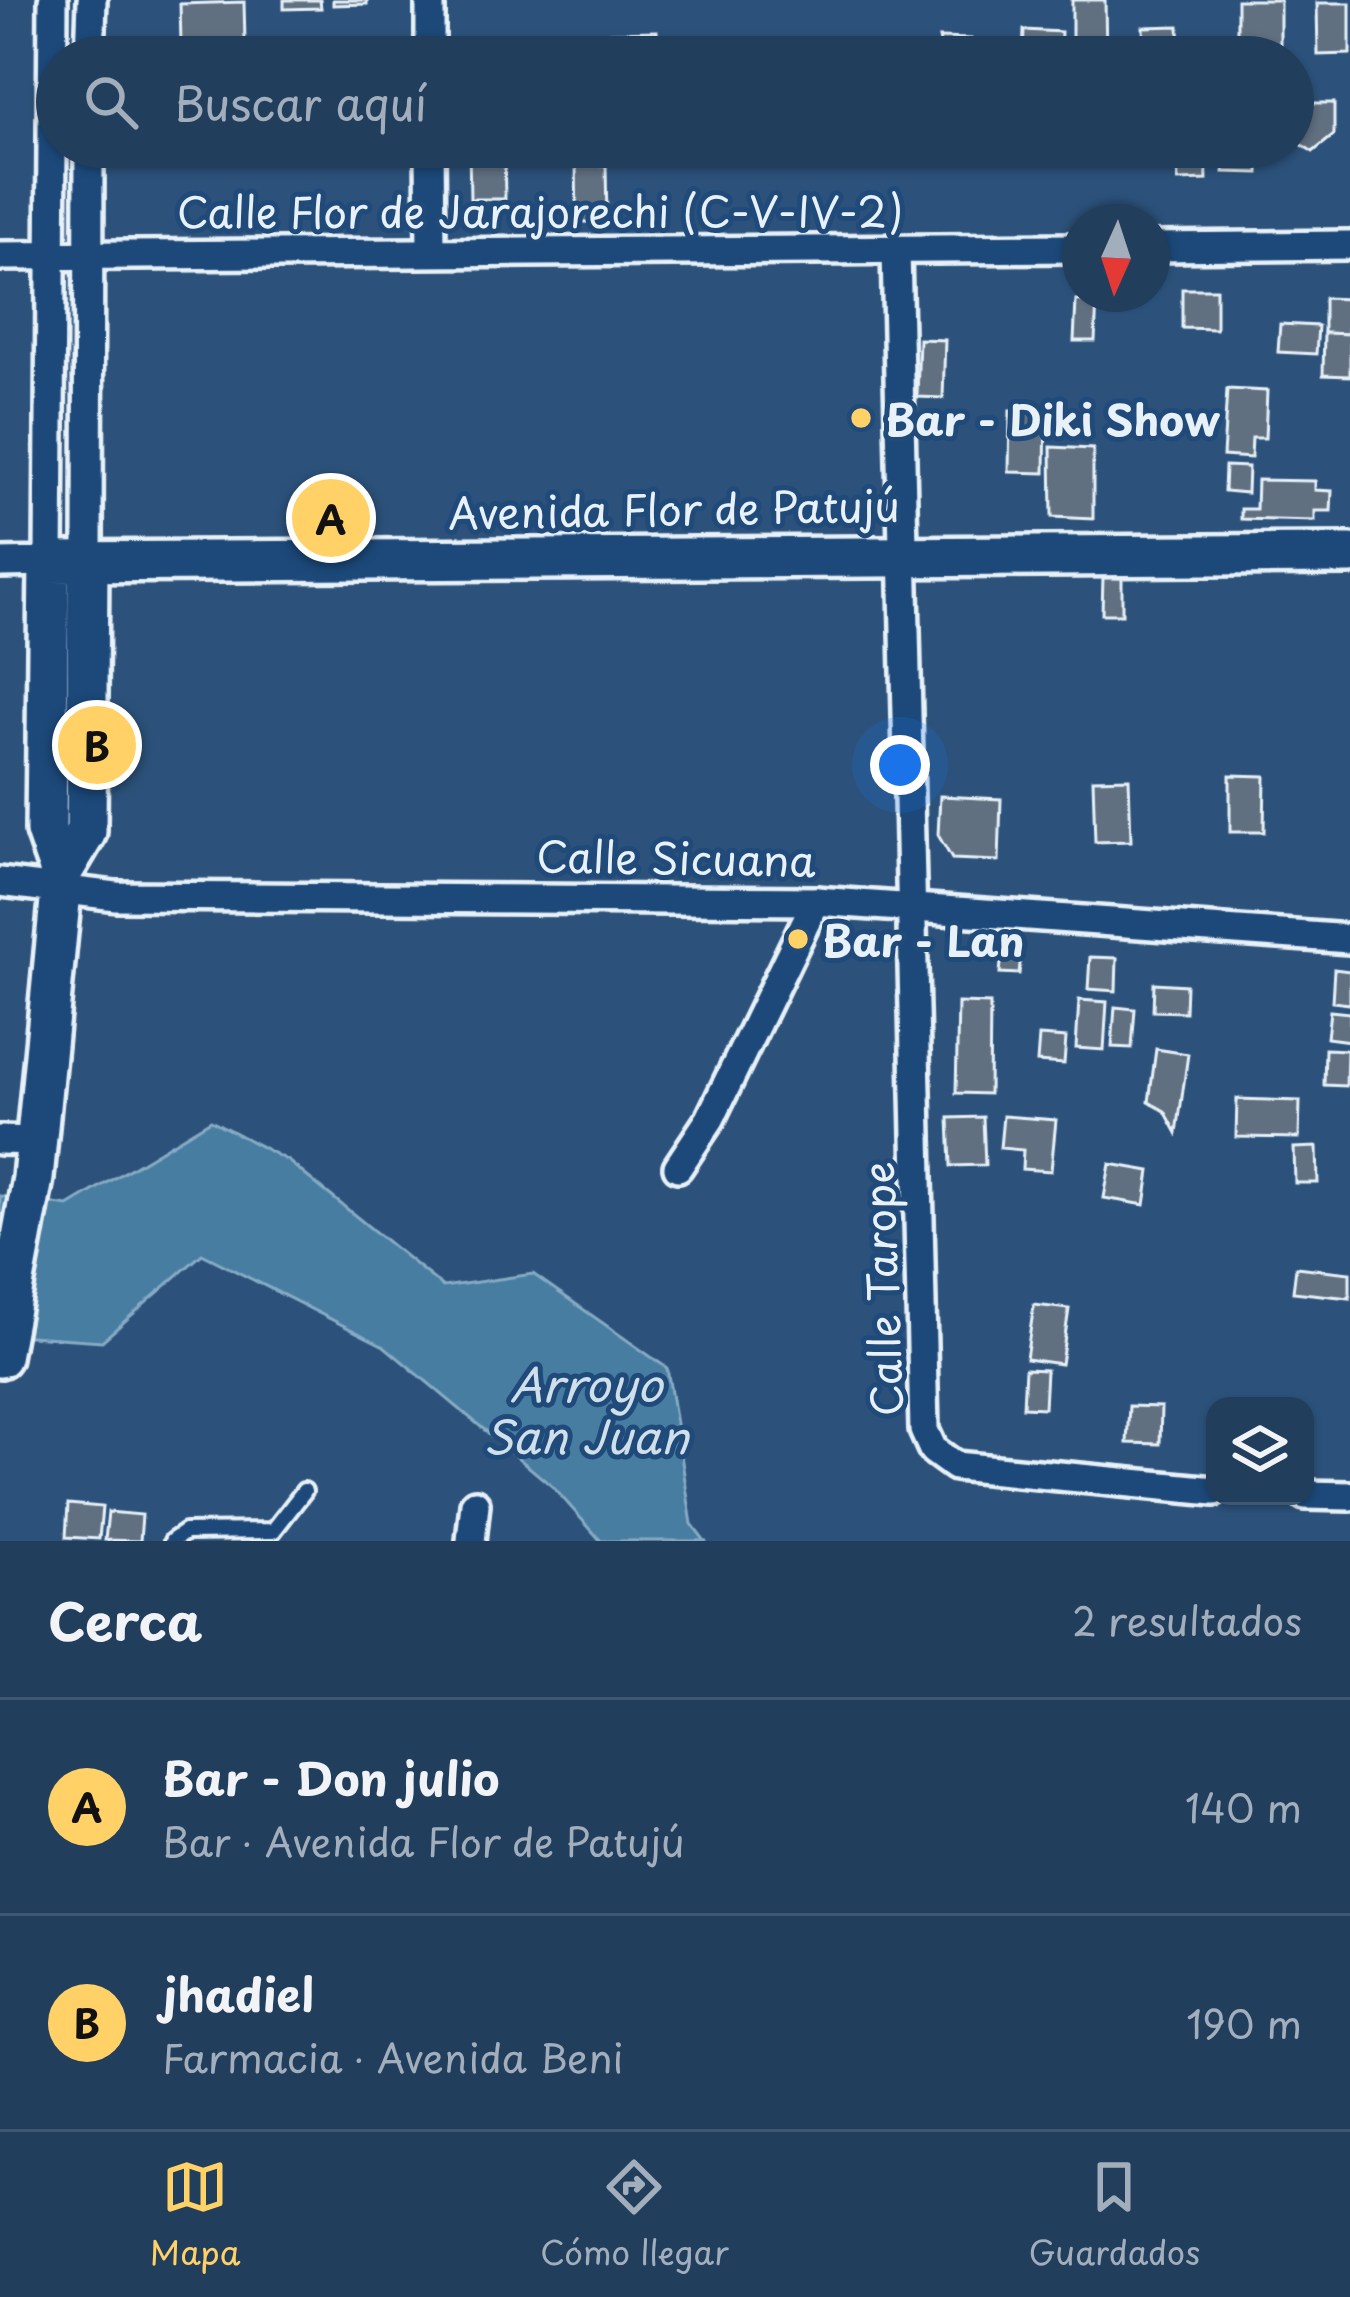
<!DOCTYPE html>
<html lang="es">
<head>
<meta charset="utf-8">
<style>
  :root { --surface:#213e5c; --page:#2d4965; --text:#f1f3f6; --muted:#a2aebb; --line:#3e5772; --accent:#ffd166 }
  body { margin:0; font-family:"Playpen Sans",sans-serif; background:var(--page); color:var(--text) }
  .controls { position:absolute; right:36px; bottom:36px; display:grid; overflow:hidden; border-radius:24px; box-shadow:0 3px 9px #0004 }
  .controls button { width:108px; height:108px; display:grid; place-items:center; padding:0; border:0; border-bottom:3px solid var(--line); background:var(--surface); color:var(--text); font:60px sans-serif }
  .compass { position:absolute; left:1062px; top:204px; width:108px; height:108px; border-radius:50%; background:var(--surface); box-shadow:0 3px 9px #0004; rotate:183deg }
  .you { position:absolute; left:900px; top:765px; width:42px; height:42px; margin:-30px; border:9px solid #fff; border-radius:50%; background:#1a73e8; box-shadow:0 0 0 18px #1a73e833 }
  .badge { display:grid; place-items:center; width:78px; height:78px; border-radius:50%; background:var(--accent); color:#111; font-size:39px; font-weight:700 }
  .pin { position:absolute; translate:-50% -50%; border:6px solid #fff; box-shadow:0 3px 12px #0006 }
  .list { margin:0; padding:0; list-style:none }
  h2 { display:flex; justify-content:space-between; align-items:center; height:156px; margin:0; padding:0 48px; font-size:51px }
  h2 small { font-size:39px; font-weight:400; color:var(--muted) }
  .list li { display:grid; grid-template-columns:78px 1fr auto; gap:36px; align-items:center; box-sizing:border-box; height:216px; padding:0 48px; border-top:3px solid var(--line) }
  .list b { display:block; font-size:45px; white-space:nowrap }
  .list p { margin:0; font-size:39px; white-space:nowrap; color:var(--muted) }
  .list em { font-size:39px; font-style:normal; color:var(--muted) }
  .icon { flex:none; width:66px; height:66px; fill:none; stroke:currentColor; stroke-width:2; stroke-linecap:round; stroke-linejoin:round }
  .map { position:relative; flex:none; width:1350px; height:1541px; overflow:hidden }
  .search { position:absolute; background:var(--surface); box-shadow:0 3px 9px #0004; left:36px; right:36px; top:36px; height:132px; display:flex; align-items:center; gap:30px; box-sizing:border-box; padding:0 42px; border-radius:66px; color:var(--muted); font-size:45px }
  .sheet { height:588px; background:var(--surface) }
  nav { display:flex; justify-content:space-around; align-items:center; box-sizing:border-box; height:168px; border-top:3px solid var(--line); background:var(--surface); font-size:33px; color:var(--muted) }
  nav a { display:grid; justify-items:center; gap:6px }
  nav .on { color:var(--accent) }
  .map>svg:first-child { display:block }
  .water { fill:#467da1; stroke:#87abc4; stroke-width:3 }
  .building { fill:#607080; stroke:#e8f1f8; stroke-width:3 }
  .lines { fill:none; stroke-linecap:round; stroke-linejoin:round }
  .service-casing { stroke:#e8f1f8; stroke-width:22 }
  .minor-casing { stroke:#e8f1f8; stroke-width:36 }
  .secondary-casing { stroke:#e8f1f8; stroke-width:48 }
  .service { stroke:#1f4a7a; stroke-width:14 }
  .minor { stroke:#1f4a7a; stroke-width:27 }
  .secondary { stroke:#1f4a7a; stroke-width:39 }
  .poi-dot { fill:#ffd166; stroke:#1f4a7a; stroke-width:4.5 }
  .labels { text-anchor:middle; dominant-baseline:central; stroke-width:10; stroke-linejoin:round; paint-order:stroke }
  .street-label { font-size:42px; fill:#e8f1f8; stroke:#1f4a7a }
  .poi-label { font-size:42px; font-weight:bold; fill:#e8f1f8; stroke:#1f4a7a; text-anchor:start }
  .water-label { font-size:45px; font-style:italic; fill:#d0e0eb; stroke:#1f4a7a }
</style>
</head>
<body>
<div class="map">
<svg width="1350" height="1541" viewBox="0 0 1350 1541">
  <rect width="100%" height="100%" fill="#2c527b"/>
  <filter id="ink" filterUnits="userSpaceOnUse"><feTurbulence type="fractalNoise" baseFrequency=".00833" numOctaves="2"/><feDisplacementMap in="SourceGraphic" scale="24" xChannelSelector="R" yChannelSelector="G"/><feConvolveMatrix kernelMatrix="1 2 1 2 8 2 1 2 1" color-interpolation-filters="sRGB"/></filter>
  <g filter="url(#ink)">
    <polygon class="water" points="211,1120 288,1161 443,1287 533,1274 667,1368 692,1524 705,1541 601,1541 553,1487 384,1346 202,1254 102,1341 0,1334 0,1196 68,1206"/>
    <g class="building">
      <polygon points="284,0 320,0 321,8 284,9"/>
      <polygon points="333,0 367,0 367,4 333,5"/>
      <polygon points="1072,0 1105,0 1106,57 1072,57"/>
      <rect x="1237" y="0" width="43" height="57"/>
      <polygon points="244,2 245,42 181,44 180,4"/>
      <polygon points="1317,3 1350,3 1350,54 1318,55"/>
      <polygon points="1179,26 1180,57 1144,57 1143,27"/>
      <polygon points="1024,30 1061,32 1060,57 1023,57"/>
      <polygon points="657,31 658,57 612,57 611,32"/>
      <polygon points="939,38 971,39 971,50 993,50 993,57 943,57"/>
      <polygon points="710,47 759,50 759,57 709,57"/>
      <polygon points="1293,103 1334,103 1334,135 1313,152 1293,139"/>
      <polygon points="469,147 504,147 505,199 470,199"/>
      <polygon points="912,147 970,147 970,151 912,150"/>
      <polygon points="1177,147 1206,147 1207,180 1178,181"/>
      <polygon points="1225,147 1260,147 1259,173 1224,172"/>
      <polygon points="576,165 606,165 607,222 577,222"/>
      <polygon points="1182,289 1216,289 1216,329 1182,328"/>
      <polygon points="1324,298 1349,299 1348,334 1324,333"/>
      <polygon points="1097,300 1095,341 1074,341 1076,301"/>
      <polygon points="1280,324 1318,326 1316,354 1278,352"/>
      <polygon points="1324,333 1350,334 1350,376 1323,375"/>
      <polygon points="919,339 945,340 943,398 917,397"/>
      <polygon points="1227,389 1267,391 1265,438 1252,438 1251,458 1223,456"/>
      <polygon points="1010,410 1046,410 1045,473 1009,472"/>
      <polygon points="1051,447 1093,449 1093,519 1052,517"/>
      <polygon points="1225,466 1248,467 1247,493 1224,491"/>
      <polygon points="1257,480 1315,481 1315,490 1332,491 1331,511 1315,511 1315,521 1241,519 1241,509 1256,509"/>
      <polygon points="1103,577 1122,578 1122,614 1102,614"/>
      <polygon points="1230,775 1265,776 1264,832 1230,832"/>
      <polygon points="1129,778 1131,841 1095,842 1093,779"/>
      <polygon points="940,796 1001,799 999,861 952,859 938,835"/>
      <polygon points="1002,953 1021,954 1019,974 1000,973"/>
      <polygon points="1090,957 1117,958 1116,991 1088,989"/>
      <polygon points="1334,969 1350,971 1350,1004 1332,1002"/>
      <polygon points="1154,983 1186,985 1185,1012 1153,1011"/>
      <polygon points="1079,1000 1107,1002 1104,1050 1076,1048"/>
      <polygon points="958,1003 990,1004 989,1094 956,1093"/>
      <polygon points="1115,1007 1135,1009 1132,1048 1112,1047"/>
      <polygon points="1330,1011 1350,1013 1350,1041 1327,1038"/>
      <polygon points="1039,1036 1066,1038 1064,1064 1037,1062"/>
      <polygon points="1156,1049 1188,1054 1177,1133 1165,1111 1149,1102"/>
      <polygon points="1325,1049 1347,1050 1346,1086 1324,1085"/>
      <polygon points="1237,1099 1300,1101 1299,1138 1236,1137"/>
      <polygon points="1003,1116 1056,1120 1051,1171 1022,1169 1023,1150 1000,1148"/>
      <polygon points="983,1117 985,1165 951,1166 949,1118"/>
      <polygon points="1317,1147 1318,1183 1295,1183 1294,1148"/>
      <polygon points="1110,1164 1150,1171 1145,1205 1104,1198"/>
      <polygon points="1296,1267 1350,1273 1350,1298 1293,1292"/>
      <polygon points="1034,1305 1069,1309 1061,1364 1026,1359"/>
      <polygon points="1025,1369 1046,1370 1044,1408 1023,1407"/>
      <polygon points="1129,1406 1161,1407 1160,1444 1127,1443"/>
      <polygon points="68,1504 102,1507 99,1539 66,1537"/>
      <polygon points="108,1512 142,1515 140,1541 105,1540"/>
    </g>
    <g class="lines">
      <defs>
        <polyline id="service" points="172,1541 185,1532 273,1531 304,1491"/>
        <g id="minor">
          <polyline points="430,0 430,57"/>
          <polyline points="90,57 92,0"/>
          <polyline points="430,147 431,251"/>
          <polyline points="1152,247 1350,245"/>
          <polyline points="896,251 924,1430 933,1450 955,1466 1215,1491"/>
          <polyline points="0,256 1080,248"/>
          <polyline points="88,562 89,147"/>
          <polyline points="0,563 49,562 53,0"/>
          <polyline points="0,882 116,896 816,901 1350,939"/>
          <polyline points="0,1140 37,1141"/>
          <polyline points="678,1167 710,1119 816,901"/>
          <polyline points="1305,1495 1350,1496"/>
          <polyline points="471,1541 475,1504"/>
        </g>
        <g id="secondary">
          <polyline points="61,874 86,832 88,562"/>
          <polyline points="0,1357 33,1178 61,891 61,874 46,831 49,562 1350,554"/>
        </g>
      </defs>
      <use href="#service" class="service-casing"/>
      <use href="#minor" class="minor-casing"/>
      <use href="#secondary" class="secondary-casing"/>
      <use href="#service" class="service"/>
      <use href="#minor" class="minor"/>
      <use href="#secondary" class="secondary"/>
    </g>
  </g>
  <g class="poi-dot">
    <circle cx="861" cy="418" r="12"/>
    <circle cx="798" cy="939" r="12"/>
  </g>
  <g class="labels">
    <g class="street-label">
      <text x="540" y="210">Calle Flor de Jarajorechi (C-V-IV-2)</text>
      <text transform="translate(674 508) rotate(-1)">Avenida Flor de Patujú</text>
      <text transform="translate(676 857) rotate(1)">Calle Sicuana</text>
      <text transform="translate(881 1289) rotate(-92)">Calle Tarope</text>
    </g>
    <g class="poi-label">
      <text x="885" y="418">Bar - Diki Show</text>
      <text x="822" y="939">Bar - Lan</text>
    </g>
    <g class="water-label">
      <text x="586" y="1383">Arroyo<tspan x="586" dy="52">San Juan</tspan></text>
    </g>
  </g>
</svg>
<div class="controls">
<button><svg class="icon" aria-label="layers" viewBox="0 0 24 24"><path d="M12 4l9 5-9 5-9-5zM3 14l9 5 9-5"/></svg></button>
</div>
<svg class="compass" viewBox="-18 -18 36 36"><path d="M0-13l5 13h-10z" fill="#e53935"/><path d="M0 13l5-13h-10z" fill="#a2aebb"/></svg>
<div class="you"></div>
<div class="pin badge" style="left:331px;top:518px">A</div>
<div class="pin badge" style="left:97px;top:745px">B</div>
<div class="search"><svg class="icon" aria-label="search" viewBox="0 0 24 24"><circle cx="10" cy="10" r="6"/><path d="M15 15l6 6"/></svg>Buscar aquí</div>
</div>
<section class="sheet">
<h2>Cerca<small>2 resultados</small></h2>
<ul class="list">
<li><span class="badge">A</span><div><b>Bar - Don julio</b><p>Bar · Avenida Flor de Patujú</p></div><em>140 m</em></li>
<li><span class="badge">B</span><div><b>jhadiel</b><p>Farmacia · Avenida Beni</p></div><em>190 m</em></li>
</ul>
</section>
<nav>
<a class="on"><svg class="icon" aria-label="map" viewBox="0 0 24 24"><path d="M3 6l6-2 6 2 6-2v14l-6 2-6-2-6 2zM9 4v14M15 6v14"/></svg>Mapa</a>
<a><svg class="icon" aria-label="directions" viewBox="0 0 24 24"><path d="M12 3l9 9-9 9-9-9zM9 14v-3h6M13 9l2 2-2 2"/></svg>Cómo llegar</a>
<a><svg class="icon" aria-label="saved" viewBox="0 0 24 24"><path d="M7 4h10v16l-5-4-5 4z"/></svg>Guardados</a>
</nav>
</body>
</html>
